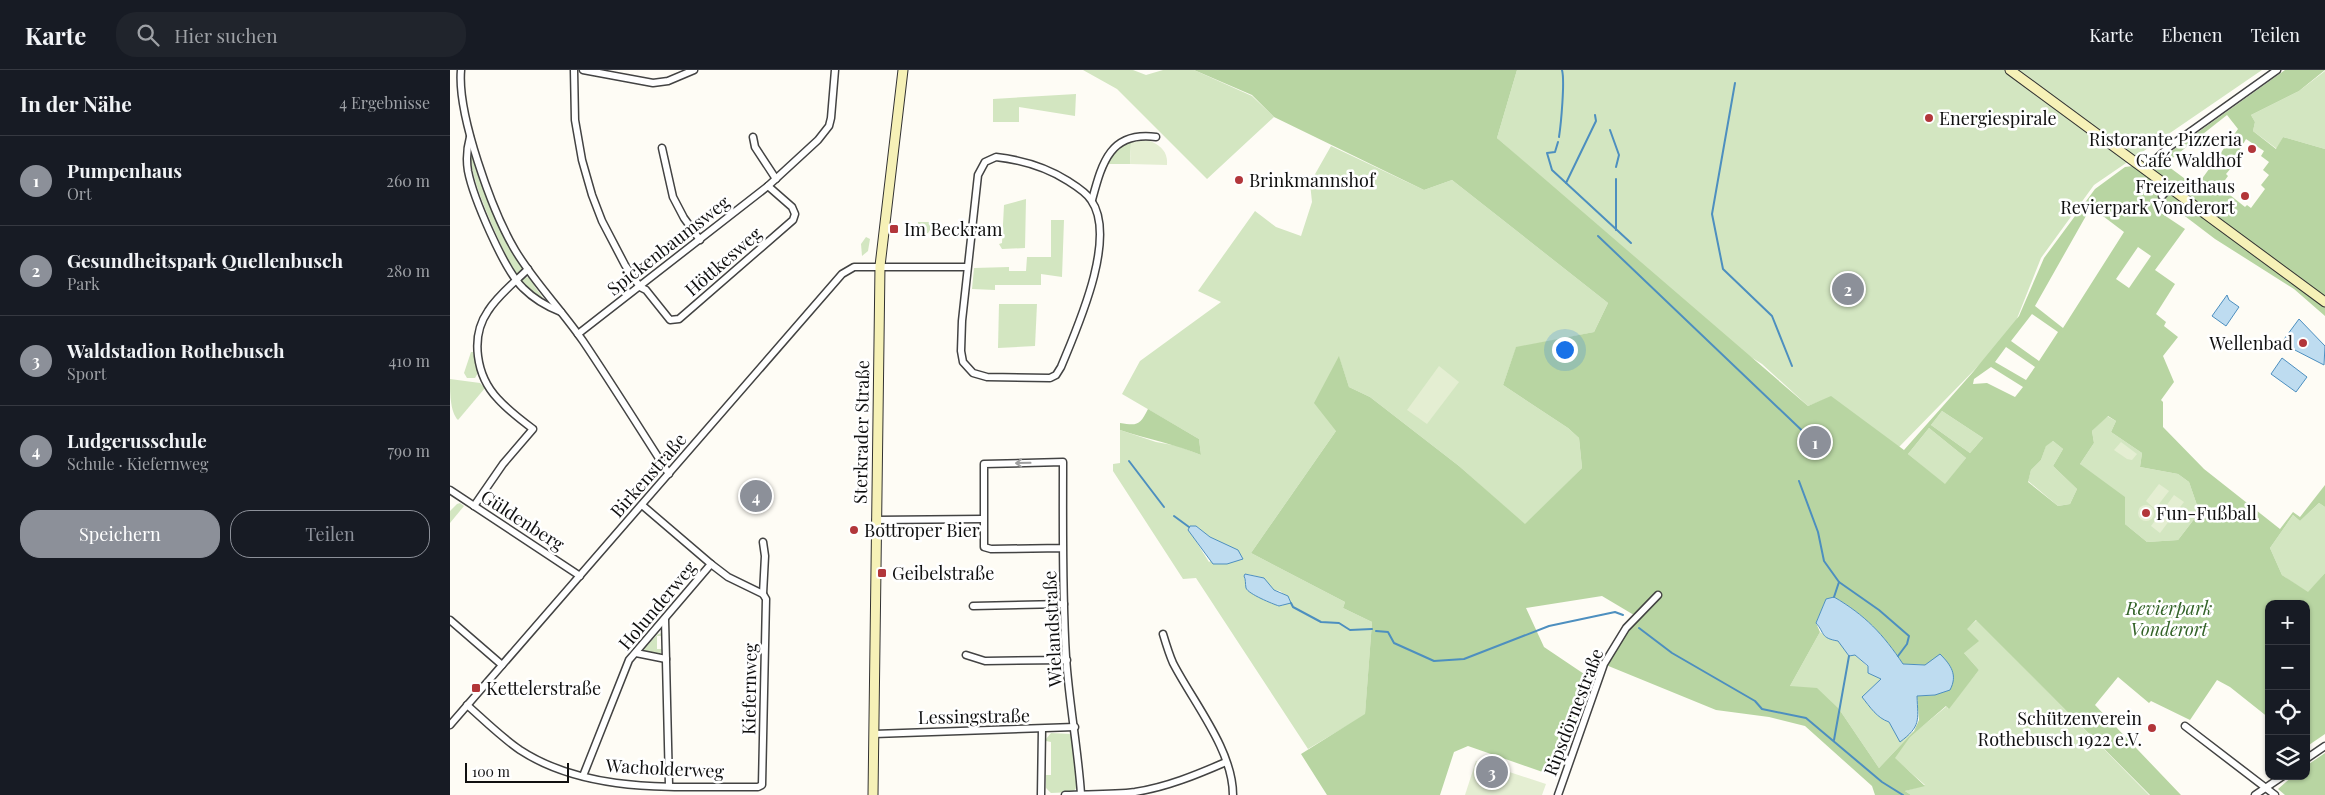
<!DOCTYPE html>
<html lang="de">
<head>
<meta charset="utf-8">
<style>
  :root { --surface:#171b24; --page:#20242c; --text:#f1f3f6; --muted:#9ea1a6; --line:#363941; --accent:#8c9099 }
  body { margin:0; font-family:"Playfair Display",serif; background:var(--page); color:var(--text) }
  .controls { position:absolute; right:15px; bottom:15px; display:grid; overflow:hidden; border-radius:10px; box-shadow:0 1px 4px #0004 }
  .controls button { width:45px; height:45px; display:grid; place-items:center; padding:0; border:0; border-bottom:1px solid var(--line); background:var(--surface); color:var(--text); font:25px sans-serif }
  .scale { position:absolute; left:15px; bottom:12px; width:104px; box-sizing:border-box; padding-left:5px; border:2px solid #101010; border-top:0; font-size:14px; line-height:18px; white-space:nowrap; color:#101010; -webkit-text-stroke:4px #fff; paint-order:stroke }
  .you { position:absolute; left:1114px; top:279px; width:18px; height:18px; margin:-12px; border:4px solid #fff; border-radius:50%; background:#1a73e8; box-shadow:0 0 0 8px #1a73e833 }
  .badge { display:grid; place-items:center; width:32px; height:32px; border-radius:50%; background:var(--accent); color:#fff; font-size:16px; font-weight:700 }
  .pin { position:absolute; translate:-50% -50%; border:2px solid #fff; box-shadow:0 1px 5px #0006 }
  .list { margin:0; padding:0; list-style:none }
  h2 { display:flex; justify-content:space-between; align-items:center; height:65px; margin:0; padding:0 20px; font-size:21px }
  h2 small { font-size:16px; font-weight:400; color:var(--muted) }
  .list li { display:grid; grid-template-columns:32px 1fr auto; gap:15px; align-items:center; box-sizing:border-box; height:90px; padding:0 20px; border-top:1px solid var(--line) }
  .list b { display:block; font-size:19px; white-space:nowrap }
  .list p { margin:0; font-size:16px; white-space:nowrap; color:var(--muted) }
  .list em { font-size:16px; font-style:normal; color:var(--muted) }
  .actions { display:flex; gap:10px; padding:15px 20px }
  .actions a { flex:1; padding:11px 0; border:1px solid var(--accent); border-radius:20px; text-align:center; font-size:18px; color:var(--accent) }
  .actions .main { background:var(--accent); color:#fff }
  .icon { flex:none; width:28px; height:28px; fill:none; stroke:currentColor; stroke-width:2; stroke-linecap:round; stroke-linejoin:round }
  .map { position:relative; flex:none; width:1875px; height:725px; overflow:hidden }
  header { display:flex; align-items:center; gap:30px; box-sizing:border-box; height:70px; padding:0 25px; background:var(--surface); border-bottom:1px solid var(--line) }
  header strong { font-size:24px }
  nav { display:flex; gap:28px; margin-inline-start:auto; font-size:18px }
  .search { width:350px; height:45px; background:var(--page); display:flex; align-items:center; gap:12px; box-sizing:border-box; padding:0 18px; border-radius:20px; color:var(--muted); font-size:19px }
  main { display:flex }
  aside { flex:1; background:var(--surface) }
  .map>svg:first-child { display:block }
  .green { fill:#d3e6c1; fill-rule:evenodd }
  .forest { fill:#b8d5a2; fill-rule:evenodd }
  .pitch { fill:#e4eed2 }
  .water { fill:#bedcf0; stroke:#4d8fbf }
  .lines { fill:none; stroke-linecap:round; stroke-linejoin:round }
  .stream { stroke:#4d8fbf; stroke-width:2 }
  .minor-casing { stroke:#434343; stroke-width:9 }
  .secondary-casing { stroke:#323232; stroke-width:11 }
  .minor { stroke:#fff; stroke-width:6 }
  .secondary { stroke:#f6f1b7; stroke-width:9 }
  .oneway { stroke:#9f9f9f }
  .poi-dot { fill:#b2363a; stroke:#fff; stroke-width:2 }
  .labels { text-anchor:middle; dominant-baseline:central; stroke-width:5; stroke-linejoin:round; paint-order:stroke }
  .poi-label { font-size:18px; fill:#101010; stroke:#fff; text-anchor:start }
  .street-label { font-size:18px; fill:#101010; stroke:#fff }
  .park-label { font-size:18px; font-style:italic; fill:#326227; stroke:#fff }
</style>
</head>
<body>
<header>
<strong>Karte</strong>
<div class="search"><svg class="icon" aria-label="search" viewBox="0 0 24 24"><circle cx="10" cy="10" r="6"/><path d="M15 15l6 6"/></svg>Hier suchen</div>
<nav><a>Karte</a><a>Ebenen</a><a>Teilen</a></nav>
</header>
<main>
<aside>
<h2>In der Nähe<small>4 Ergebnisse</small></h2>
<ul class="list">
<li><span class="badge">1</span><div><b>Pumpenhaus</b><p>Ort</p></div><em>260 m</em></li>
<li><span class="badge">2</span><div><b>Gesundheitspark Quellenbusch</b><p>Park</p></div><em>280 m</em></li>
<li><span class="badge">3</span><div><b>Waldstadion Rothebusch</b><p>Sport</p></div><em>410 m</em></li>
<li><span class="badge">4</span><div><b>Ludgerusschule</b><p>Schule · Kiefernweg</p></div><em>790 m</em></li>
</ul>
<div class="actions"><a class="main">Speichern</a><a>Teilen</a></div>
</aside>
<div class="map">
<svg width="1875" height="725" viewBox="0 0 1875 725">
  <rect width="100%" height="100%" fill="#fefcf5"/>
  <g class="green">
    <polygon points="633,0 683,0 696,5 713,0 744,0 802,26 824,47 757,109 667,19"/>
    <polygon points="1067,0 1812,0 1644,115 1591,188 1566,251 1534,290 1449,377 1381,327 1358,336 1312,294 1275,271 1047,68"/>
    <polygon points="1875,1 1875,79 1833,67 1827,79 1803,61 1805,52 1801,45 1849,21"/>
    <polygon points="626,24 625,46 569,37 569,52 543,52 543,29"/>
    <path d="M681,72L680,94H657C663,85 669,75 681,72Z"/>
    <path d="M881,76L974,120L1002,110L1158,233L1144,262L1066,278L1053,315L1118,358L1129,368L1132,398L1075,455L1009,396L920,327L899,317L889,287L886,361L801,483L895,532L893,538L922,552L915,645L858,679L746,508L733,509L663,401V394L670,393V360L706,372L728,376L751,385L749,369L672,324L690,291L771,232L748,221L805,141L826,157L851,166L862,132L860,113ZM746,456L760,467L782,479L759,492L739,460ZM797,504L810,507L824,520L830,521L840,529L832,536L810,528L796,515L794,506Z"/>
    <path d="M22,80L52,161L72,196V200L68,204H65C55,183 13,99 22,80Z"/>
    <polygon points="576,129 575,178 552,179 549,174 552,173 554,135"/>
    <polygon points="601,150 614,150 612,207 591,204 591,215 545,215 545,220 522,219 524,198 559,197 559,201 576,201 577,187 601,187"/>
    <polygon points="468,152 480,152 480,160 478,163 472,163 468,159"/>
    <polygon points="416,167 420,169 418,181 412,186 411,174"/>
    <polygon points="75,207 81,208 85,217 99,236 73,216 71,212"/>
    <polygon points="549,234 587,234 585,276 548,278"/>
    <polygon points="21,282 23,282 28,303 25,308 17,308 14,303"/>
    <path d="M0,309L30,313L35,318L8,350C0,342 0,323 0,309Z"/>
    <polygon points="1492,341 1533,368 1520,383 1481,355"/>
    <polygon points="1657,346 1666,351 1661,362 1692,383 1690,397 1728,404 1739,412 1748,438 1745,448 1728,470 1697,472 1675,454 1630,394 1644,373 1642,361"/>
    <polygon points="1479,358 1516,388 1495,415 1458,384"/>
    <polygon points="1603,371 1613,379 1603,396 1627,419 1620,434 1608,436 1578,411 1581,400 1591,390 1596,375"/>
    <polygon points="10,433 14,436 0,453 0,441 7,434"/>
    <polygon points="1869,433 1875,437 1875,503 1858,523 1832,505 1820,478 1843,445 1850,451"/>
    <polygon points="1527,550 1699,725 1461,725 1455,721 1475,715 1444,688 1459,667 1497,636 1498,639 1529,600 1514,583 1516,559"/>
    <path d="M1370,562L1380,569L1388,571L1399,586L1405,585L1431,609L1413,627C1420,637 1427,648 1439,652L1450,671L1464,661L1429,698L1389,639L1340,616Z"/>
    <polygon points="212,563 212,566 207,566 207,579 212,579 211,583 193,582 194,578 208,564"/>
    <polygon points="601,663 621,664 622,667 627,717 623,722 601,723 596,718 596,705 601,705 601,672 596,671 596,669"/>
  </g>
  <g class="forest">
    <path d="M744,0H1067L1047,68L1358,336L1381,326L1454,380L1523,302L1569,246L1594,188L1645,119L1675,97L1705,93L1835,0H1875L1849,21L1801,45L1805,52L1803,61L1826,79L1833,67L1875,79V246L1844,219L1765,169L1719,134L1711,143L1735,159L1705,200L1725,214L1706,244L1716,252L1714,256L1728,267L1713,286L1724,312L1711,330L1713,332V357L1754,399L1830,459L1843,442L1850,447L1875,415V437L1869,433L1850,451L1843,445L1820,478L1832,505L1858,522L1875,503V664L1856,677V534H1819V648L1780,617L1767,610L1740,650L1701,631L1699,633L1668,607L1645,635L1731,725H1700L1526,550L1517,559L1529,571L1514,583L1529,600L1499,639L1496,636L1460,667L1445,688L1475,716L1455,721L1461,725H1425L1422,716L1355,656L1319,647L1266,640L1156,595L1171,570L1189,548L1152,526L1076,538L1094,577L1143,610L1107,707L1018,676L1004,682L990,725H877L851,684L915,644L922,552L893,538L895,532L801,483L886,361L864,333L889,286L899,317L920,327L1009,396L1075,454L1132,398L1129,368L1118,358L1053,315L1066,277L1144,262L1158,233L1002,110L974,120L824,47L802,25ZM1777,45L1788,59L1746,117L1715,94ZM1796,69L1814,81L1811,86L1819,92L1813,100L1819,105L1811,115L1815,119L1801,138L1797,135L1795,137L1770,117L1778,106L1776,104L1786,92L1784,90ZM1641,137L1674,162L1613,258L1585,236ZM1688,177L1701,186L1679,218L1666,209ZM1582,244L1608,262L1589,291L1561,271ZM1556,277L1585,297L1576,310L1545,292ZM1541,297L1573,317L1565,327L1537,313L1523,314L1524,309ZM1492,341L1533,368L1520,383L1481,355ZM1658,346L1666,351L1661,362L1692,383L1690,397L1728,404L1739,412L1748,438L1745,448L1728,470L1697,472L1675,454V427L1630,394L1644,373L1642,361ZM1479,358L1516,388L1495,414L1458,384ZM1603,371L1613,379L1603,396L1627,419L1620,434L1608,436L1578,412L1581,400L1591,390L1596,376ZM1384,527C1414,544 1434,565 1453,594L1475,595L1485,625L1467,626L1469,650L1464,661L1429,698L1389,639L1367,618L1340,616L1370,562L1366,553L1376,529Z"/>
    <path d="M698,339L749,369L751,385C725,374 697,369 670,360V353C688,356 690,355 698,339Z"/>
    <polygon points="1875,683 1875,725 1835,725 1828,719 1843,706 1856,706 1856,696"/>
  </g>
  <g class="pitch">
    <path d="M698,70C710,75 718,81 717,95L680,94L681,72Z"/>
    <polygon points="989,296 1009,312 977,354 957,340"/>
    <polygon points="1671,372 1687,384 1682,390 1677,389 1664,380"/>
    <polygon points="1709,414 1719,421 1705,439 1696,431"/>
    <polygon points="1724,425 1734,432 1720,450 1711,443"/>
    <circle cx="1696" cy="443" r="8"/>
    <polygon points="1710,444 1719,451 1710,463 1701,456"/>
    <polygon points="1026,691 1096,714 1092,725 1015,725"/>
  </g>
  <g class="water">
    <polygon points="1777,225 1779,230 1789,237 1776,256 1762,246"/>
    <polygon points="1849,249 1875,276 1874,295 1839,277 1832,272"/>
    <polygon points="1832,288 1857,307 1846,322 1821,304"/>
    <polygon points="740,456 746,456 760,467 788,480 793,489 777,494 763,494 738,460"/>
    <path d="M795,504L814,508L824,520L838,526L841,533L829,536C823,534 798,524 796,518C795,513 796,510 794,506Z"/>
    <path d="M1384,527C1415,545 1433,564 1453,594L1475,595L1490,584C1501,595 1508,605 1500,620L1485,625L1467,626C1468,651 1471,656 1450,672L1439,652C1427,648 1420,637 1412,627L1431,609L1418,603V596L1405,585L1399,586L1388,571C1370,568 1375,563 1366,553L1376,529Z"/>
  </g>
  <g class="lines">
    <g class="stream">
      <polyline points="1285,13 1262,144 1273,199 1322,246 1342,296"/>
      <polyline points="1160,60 1169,85 1166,97"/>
      <path d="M1109,67C1111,54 1115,11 1112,0"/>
      <polyline points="1108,72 1105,82 1097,83 1102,100 1181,173"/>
      <polyline points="1116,113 1146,51 1145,45"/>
      <polyline points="1166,160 1166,109"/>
      <polyline points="1148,166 1363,371"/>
      <polyline points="679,391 714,437"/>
      <polyline points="1349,411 1368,462 1374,491 1389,512 1384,527"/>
      <polyline points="724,446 739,457"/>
      <polyline points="1389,512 1429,540 1459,566 1457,574 1448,586"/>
      <polyline points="841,533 843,537 871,552 889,553 900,560 922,559"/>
      <polyline points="1189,558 1222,583 1305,631 1312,639 1356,648 1432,712 1453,725"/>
      <polyline points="926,561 938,562 944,573 984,591 1014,589 1099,556 1165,542 1173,545"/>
      <polyline points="1384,670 1399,586"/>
    </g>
    <defs>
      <g id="minor">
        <path d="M11,0C7,44 42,141 65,180C84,212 111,239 133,271C162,314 190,359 219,404"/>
        <polyline points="124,0 125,50 132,90 142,125 152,151 175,195 190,217 196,220 220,250 229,249 343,150 345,144 342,137 318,116"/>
        <polyline points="133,0 203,13 218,11 244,0"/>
        <path d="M20,67C17,78 16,89 18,101C23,127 54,200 73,218C83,228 98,237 111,242"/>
        <polyline points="303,67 305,77 326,109"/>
        <polyline points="212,78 223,127 234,148 250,170"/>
        <path d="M546,87C572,90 596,97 618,111C626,116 636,122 641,130C668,168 627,258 611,297L606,305L600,308L537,307L523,303L513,292L511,281L512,251L528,105L535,92Z"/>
        <polyline points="1695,99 1719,77 1827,0"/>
        <polyline points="1712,126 1719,118"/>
        <path d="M642,130C652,93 660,61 706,67"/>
        <polyline points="128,264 318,116 368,70 379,56 381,48 385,0"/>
        <polyline points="0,420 130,506"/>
        <path d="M24,436L53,394L83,359C71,350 58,340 48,329C26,306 20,267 38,241C48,225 65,212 78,199"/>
        <polyline points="426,450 533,449"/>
        <polyline points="313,472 315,486 313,524"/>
        <path d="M613,478L541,479L534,477V394L613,392C613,457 612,522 616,587C619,633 628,679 631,724"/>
        <polyline points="523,536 614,534"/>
        <polyline points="215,549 219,715"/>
        <polyline points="0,550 52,595"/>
        <path d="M713,564C716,574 719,584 723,593C743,632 783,680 783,725"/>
        <polyline points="186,583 216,589"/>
        <polyline points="516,585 535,591 617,590"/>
        <path d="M17,635C34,650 51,667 70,680C139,725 229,716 308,717L312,715L316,529L313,524L278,507L261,494L192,435"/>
        <polyline points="0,655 392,204 404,197 517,197"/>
        <polyline points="1735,656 1825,725"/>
        <polyline points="424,664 625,657"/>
        <polyline points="1856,689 1875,676"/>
        <polyline points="133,706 179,590 261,494"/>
        <polyline points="591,725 592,659"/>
        <path d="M615,725C638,724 662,725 685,722C717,717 746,705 776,692"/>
        <polyline points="1108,725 1154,594 1176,558 1208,525"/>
        <polyline points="1805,725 1833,706"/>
      </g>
      <g id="secondary">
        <polyline points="1560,0 1875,232"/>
        <polyline points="423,725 430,196 453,0"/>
      </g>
    </defs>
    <use href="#minor" class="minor-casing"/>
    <use href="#secondary" class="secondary-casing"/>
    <use href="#minor" class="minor"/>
    <use href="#secondary" class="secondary"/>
  </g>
  <defs><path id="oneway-shaft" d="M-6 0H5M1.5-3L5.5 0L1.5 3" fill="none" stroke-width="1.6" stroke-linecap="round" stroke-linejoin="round" transform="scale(1.25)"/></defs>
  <use class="oneway" href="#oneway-shaft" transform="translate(573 393) rotate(179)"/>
  <g class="poi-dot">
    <circle cx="1479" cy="48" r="5"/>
    <circle cx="1802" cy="79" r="5"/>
    <circle cx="789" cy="110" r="5"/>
    <circle cx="1795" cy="126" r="5"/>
    <rect x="439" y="154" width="10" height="10" rx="2.5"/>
    <circle cx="1853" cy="273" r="5"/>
    <circle cx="1696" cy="443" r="5"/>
    <circle cx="404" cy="460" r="5"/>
    <rect x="427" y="498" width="10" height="10" rx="2.5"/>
    <rect x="21" y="613" width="10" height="10" rx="2.5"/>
    <circle cx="1702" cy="658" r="5"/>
  </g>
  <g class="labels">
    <g class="poi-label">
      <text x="1489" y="48">Energiespirale</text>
      <text x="1792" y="69" text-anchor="end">Ristorante Pizzeria<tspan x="1792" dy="21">Café Waldhof</tspan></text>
      <text x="799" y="110">Brinkmannshof</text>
      <text x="1785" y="116" text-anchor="end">Freizeithaus<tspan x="1785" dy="21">Revierpark Vonderort</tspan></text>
      <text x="454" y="159">Im Beckram</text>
      <text x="1843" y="273" text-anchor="end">Wellenbad</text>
      <text x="1706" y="443">Fun-Fußball</text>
      <text x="414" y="460">Bottroper Bier</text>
      <text x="442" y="503">Geibelstraße</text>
      <text x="36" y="618">Kettelerstraße</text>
      <text x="1692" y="648" text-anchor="end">Schützenverein<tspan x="1692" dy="21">Rothebusch 1922 e.V.</tspan></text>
    </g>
    <g class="street-label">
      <text transform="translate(218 175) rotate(-38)">Spickenbaumsweg</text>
      <text transform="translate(273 191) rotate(-41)">Höttkesweg</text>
      <text transform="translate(411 362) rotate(-89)">Sterkrader Straße</text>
      <text transform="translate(198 405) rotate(-49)">Birkenstraße</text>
      <text transform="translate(73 450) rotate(33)">Güldenberg</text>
      <text transform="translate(207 535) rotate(-50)">Holunderweg</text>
      <text transform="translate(602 559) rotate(-93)">Wielandstraße</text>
      <text transform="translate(299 619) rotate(-89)">Kiefernweg</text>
      <text transform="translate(1123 642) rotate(-69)">Ripsdörnestraße</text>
      <text transform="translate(524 646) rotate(-1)">Lessingstraße</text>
      <text transform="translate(215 698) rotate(3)">Wacholderweg</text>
    </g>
    <g class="park-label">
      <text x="1719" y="538">Revierpark<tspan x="1719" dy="21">Vonderort</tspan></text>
    </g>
  </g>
</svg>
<div class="controls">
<button>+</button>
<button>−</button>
<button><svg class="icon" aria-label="locate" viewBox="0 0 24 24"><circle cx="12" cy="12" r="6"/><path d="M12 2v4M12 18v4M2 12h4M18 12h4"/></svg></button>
<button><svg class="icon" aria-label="layers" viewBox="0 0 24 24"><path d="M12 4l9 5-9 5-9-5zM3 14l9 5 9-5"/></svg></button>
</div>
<div class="scale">100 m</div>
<div class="you"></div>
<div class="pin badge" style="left:1365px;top:372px">1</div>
<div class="pin badge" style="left:1398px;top:219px">2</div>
<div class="pin badge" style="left:1042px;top:702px">3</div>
<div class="pin badge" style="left:306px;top:426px">4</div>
</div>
</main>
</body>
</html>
